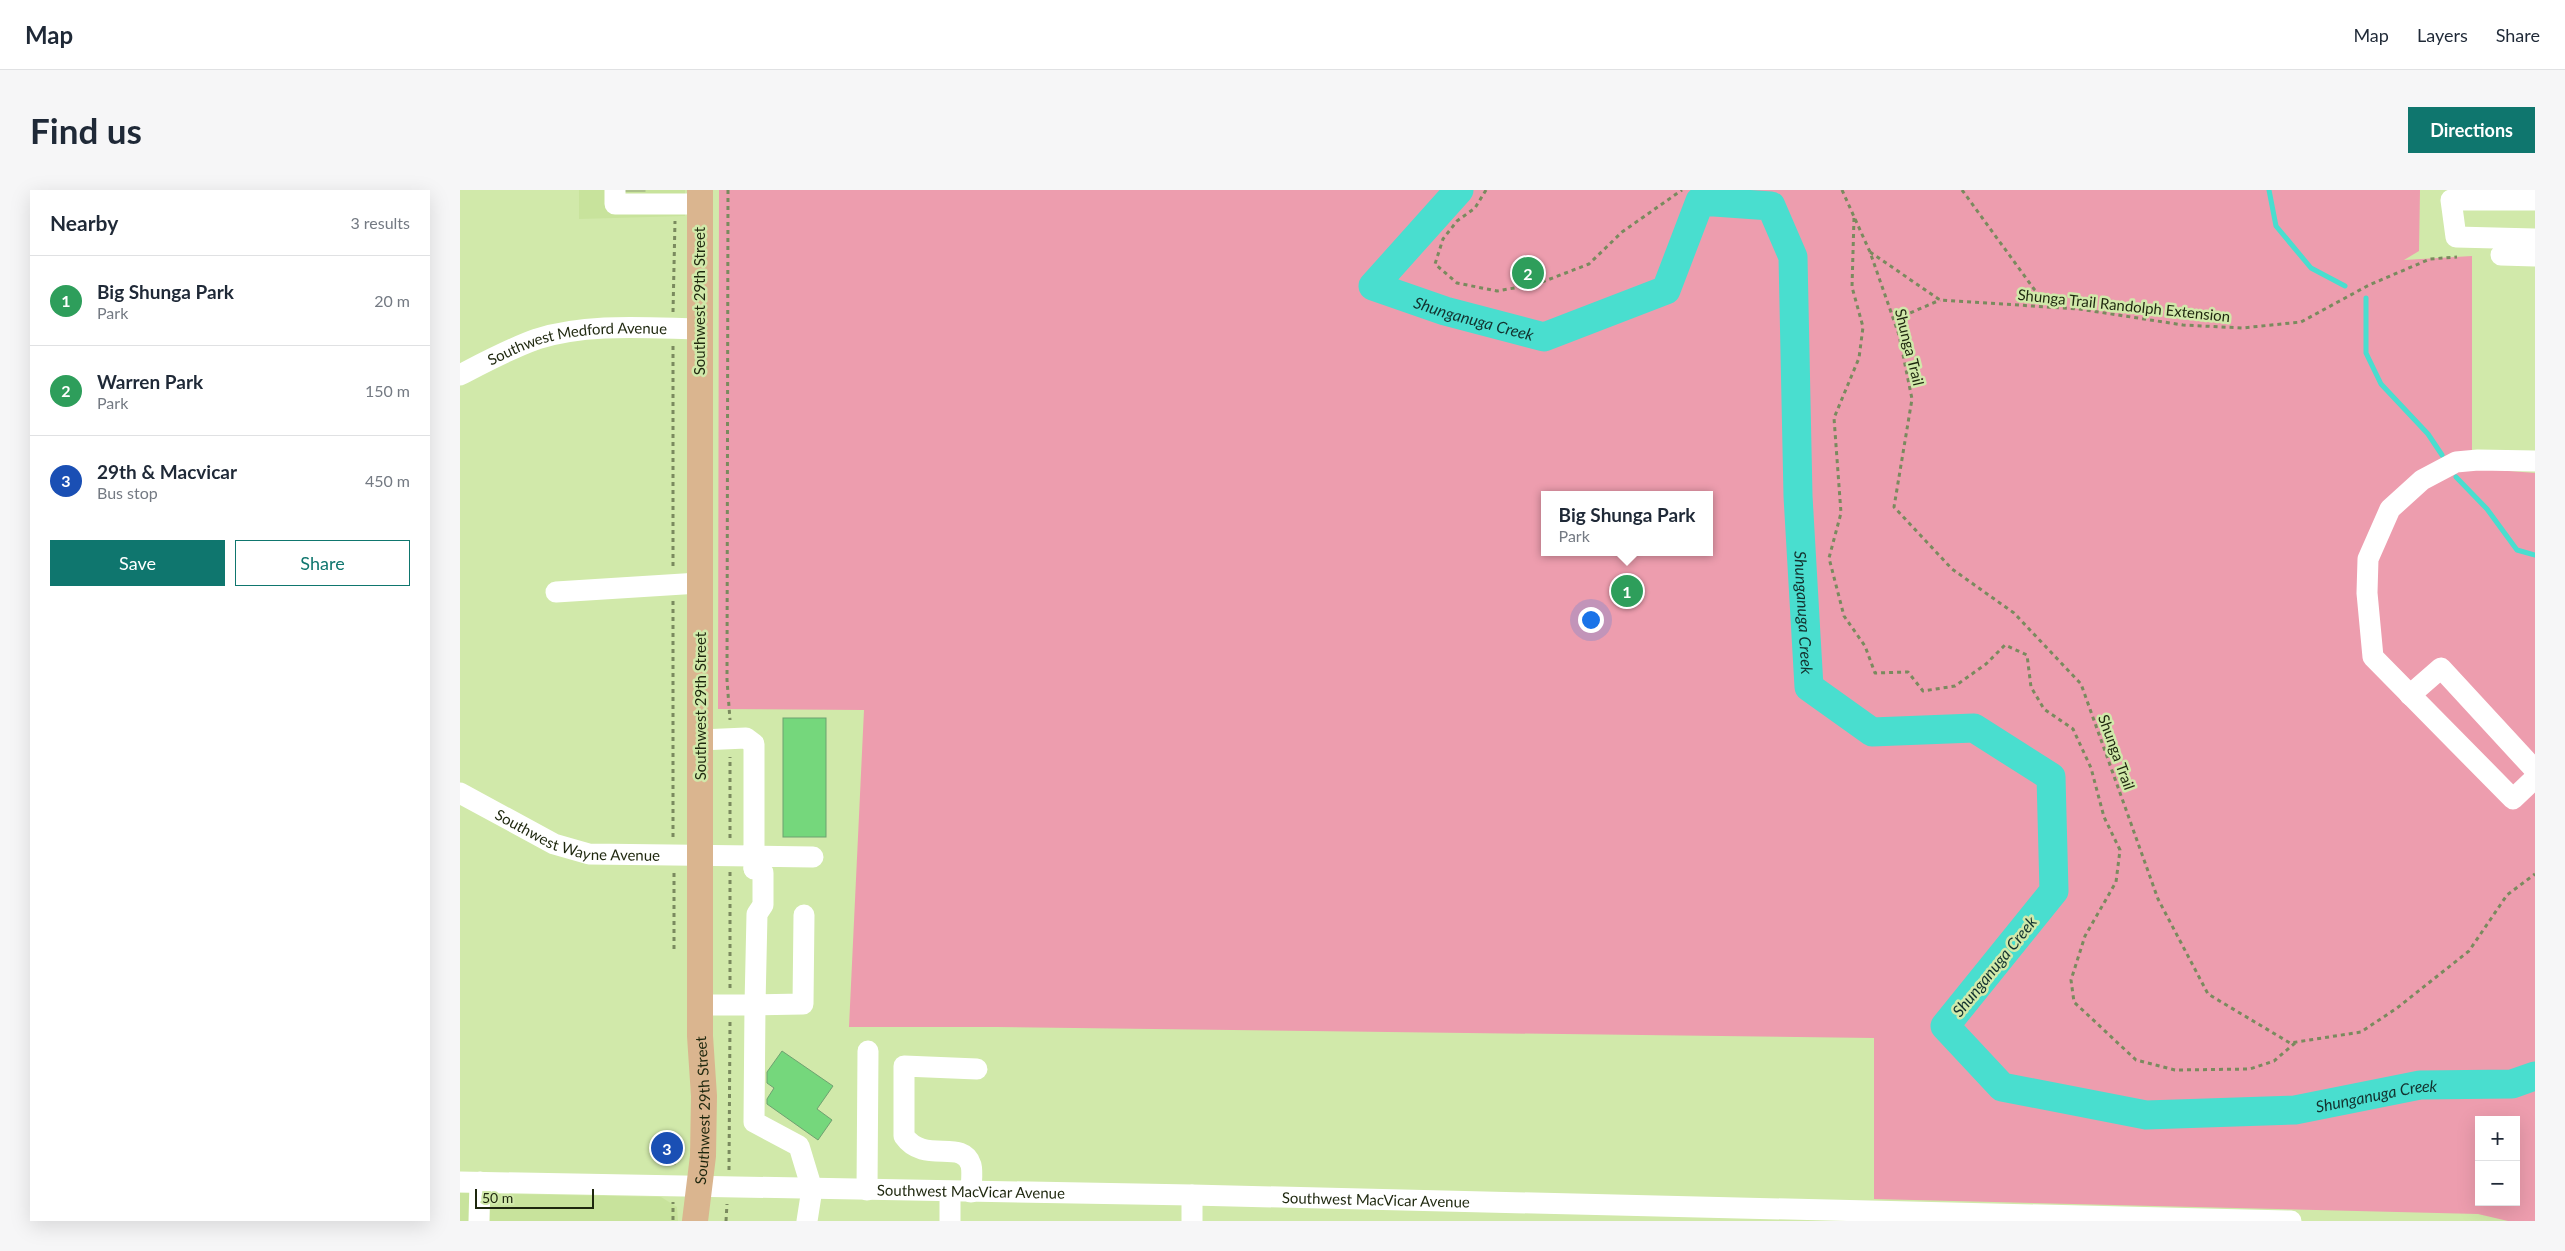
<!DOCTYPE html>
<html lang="en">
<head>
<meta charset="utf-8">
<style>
  :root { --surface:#fff; --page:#f6f6f7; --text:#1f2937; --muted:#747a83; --line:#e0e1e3; --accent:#0f766e }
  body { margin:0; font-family:Lato,sans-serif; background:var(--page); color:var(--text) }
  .controls { position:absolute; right:15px; bottom:15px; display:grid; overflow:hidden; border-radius:0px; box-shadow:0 5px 20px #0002 }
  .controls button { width:45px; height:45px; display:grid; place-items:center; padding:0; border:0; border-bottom:1px solid var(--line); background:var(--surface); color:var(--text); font:25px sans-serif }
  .scale { position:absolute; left:15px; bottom:12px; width:119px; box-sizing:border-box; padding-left:5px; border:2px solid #1e270e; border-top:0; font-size:14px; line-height:18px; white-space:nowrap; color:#1e270e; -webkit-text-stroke:4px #d1e9aa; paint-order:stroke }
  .you { position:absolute; left:1130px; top:429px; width:18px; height:18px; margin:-12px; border:4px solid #fff; border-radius:50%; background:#1a73e8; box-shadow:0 0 0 8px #1a73e833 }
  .badge { display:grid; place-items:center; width:32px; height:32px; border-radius:50%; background:var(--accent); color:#fff; font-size:16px; font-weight:700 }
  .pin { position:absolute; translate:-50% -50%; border:2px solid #fff; box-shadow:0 1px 5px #0006 }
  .popup { position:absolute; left:1081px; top:301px; width:172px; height:65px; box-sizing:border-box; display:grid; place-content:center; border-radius:0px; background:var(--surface); filter:drop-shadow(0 1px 4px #0005); font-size:16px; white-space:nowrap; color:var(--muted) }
  .popup b { font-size:19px; color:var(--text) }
  .popup::after { content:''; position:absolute; left:50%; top:100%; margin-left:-10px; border:10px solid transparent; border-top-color:var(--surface) }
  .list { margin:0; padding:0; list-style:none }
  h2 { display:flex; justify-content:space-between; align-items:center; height:65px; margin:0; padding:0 20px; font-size:21px }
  h2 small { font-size:16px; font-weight:400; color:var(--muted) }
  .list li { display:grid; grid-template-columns:32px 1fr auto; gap:15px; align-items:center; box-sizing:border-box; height:90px; padding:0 20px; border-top:1px solid var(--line) }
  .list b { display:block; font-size:19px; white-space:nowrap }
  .list p { margin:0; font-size:16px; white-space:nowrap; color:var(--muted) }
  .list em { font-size:16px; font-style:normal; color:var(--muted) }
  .actions { display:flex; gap:10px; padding:15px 20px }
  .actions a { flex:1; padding:11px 0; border:1px solid var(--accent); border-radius:0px; text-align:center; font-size:18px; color:var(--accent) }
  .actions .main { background:var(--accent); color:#fff }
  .map { position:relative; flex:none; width:2075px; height:1031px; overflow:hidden; border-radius:0px }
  header { display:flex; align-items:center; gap:30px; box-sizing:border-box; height:70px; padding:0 25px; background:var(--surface); border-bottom:1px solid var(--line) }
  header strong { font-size:24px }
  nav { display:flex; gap:28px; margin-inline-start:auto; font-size:18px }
  .intro { display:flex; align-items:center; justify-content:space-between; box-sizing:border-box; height:120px; padding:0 30px }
  h1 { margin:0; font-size:35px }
  .button { padding:12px 22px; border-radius:0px; background:var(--accent); color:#fff; font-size:18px; font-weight:700 }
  main { display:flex; gap:30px; padding:0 30px }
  aside { flex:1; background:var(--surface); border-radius:0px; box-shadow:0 5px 20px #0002 }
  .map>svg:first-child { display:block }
  .built { fill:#c8e39c }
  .green { fill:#ed9dae; fill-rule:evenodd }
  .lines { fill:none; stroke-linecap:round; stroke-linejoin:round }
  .stream { stroke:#49decf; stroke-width:5 }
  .river { stroke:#49decf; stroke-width:29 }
  .building { fill:#75d77c; stroke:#6fa171 }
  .minor-tunnel { stroke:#adc28b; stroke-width:21; stroke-dasharray:21 11; stroke-linecap:butt }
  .path { stroke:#7a8a5e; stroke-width:3; stroke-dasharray:4 4; stroke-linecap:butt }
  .minor { stroke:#fff; stroke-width:21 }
  .major { stroke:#dab58f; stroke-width:26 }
  .labels { text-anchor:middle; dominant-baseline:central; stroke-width:5; stroke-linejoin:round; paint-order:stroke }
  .street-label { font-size:15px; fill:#1e270e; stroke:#d1e9aa }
  .water-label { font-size:16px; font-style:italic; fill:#13322f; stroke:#d1e9aa }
</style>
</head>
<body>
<header>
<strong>Map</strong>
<nav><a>Map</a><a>Layers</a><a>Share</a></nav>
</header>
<div class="intro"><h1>Find us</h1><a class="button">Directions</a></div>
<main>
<aside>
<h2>Nearby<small>3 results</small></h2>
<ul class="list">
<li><span class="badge" style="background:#2e9e5b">1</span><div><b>Big Shunga Park</b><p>Park</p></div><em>20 m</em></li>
<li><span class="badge" style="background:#2e9e5b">2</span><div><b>Warren Park</b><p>Park</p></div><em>150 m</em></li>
<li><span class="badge" style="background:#1a4fb4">3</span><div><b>29th &amp; Macvicar</b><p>Bus stop</p></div><em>450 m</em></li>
</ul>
<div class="actions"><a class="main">Save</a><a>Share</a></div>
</aside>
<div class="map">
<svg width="2075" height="1031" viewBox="0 0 2075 1031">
  <rect width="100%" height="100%" fill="#d1e9aa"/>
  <g class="built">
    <polygon points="119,0 225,0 225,26 119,29"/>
    <polygon points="0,1003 201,1007 217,1017 218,1031 0,1031"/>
  </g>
  <path class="green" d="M259,0H1960L1959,61L1944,70L2012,66V278L2075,283V1031H2048L2018,1024L1414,1009V848L537,837H389L404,520L258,519ZM1084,305H1250V362H1084ZM2019,930H2056V1012H2019Z"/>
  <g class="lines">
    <g class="stream">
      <polyline points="1809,0 1816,36 1851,78 1885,96"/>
      <polyline points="1906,108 1906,163 1921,194 1968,244 1982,265"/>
      <polyline points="1996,287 2027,319 2057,360 2075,365"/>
    </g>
    <path class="river" id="s1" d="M999,0L913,96L985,121L1084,147L1206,100L1240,11L1311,16L1333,67L1338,306L1349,497L1412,542L1514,538L1591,587L1594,701L1485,836L1542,897L1686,925L1835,920L1960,895L2052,894L2075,886"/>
  </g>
  <g class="building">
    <rect x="323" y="528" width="43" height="119"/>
    <polygon points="322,861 373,896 357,919 372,930 358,950 307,914 307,909 314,898 307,893 307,882"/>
  </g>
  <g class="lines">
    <polyline class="minor-tunnel" points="175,0 175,2"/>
    <g class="path">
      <polyline points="268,0 267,490 270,530"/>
      <polyline points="1026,0 1015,18 997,31 983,49 975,74 997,93 1037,101 1077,94 1129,74 1162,42 1222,0"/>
      <polyline points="1382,0 1410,62 1439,145 1452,209 1434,317 1492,379 1554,423 1621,494 1698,709 1748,804 1830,853 1901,842 1937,818 2009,761 2047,705 2075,684"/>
      <polyline points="1502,0 1574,99 1593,118"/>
      <polyline points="1394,28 1392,97 1403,137 1399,168 1374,228 1381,323 1369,368 1384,426 1405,456 1415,483 1448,482 1463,501 1495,496 1526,474 1545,455 1567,465 1571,497 1584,519 1613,539 1631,578 1644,627 1660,660 1656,692 1625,746 1611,790 1614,812 1676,870 1715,880 1790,879 1814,871 1835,853"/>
      <polyline points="1410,62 1480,110 1619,119 1723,135 1782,138 1841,132 1909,95 1970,69 1997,67"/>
      <polyline points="213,122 215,31"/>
      <polyline points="1439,144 1450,123 1480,110"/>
      <polyline points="213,156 213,377"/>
      <polyline points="213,647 213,411"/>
      <polyline points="270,648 270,567"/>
      <polyline points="214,683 214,763"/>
      <polyline points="270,798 270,682"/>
      <polyline points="207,958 214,963 214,978"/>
      <polyline points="269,980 270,832"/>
      <polyline points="213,1030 213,1012"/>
      <polyline points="266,1031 267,1014"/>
    </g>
    <g class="minor">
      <polyline points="155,0 155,14 240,14"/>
      <polyline points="2075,10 1991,10 1996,47 2075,49"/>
      <polyline points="2041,65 2075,66"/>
      <path id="s2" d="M0,185C25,172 51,158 77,149C128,133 186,138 239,139"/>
      <polyline points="2075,271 2018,270 1996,272 1962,290 1930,319 1908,369 1907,403 1913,467 2053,609 2075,588"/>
      <polyline points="96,402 239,393"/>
      <polyline points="1950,505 1981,478 2075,580"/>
      <path id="s3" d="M0,603L94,654L129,664L294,666V554L286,548L240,550"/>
      <polyline points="294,678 303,683 303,715 297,724 295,815 343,814 344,725"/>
      <polyline points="294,679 294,666 353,667"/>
      <polyline points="240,815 295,815 294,932 339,956 352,999 347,1031"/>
      <path id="s4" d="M0,992L732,1005L1831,1031"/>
      <polyline points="407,1000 408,861"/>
      <path d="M511,1002C511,994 513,983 511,975C503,948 464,975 444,946V876L517,879"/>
      <polyline points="19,1031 20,992"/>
      <polyline points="490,1031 490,1002"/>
      <polyline points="732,1031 732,1005"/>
    </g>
    <path class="major" id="s5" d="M235,1031L243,966L244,906L240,846V0"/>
  </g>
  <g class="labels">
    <g class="street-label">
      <text transform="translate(239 111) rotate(-90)">Southwest 29th Street</text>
      <text transform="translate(1664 115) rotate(6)">Shunga Trail Randolph Extension</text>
      <text stroke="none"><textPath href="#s2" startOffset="124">Southwest Medford Avenue</textPath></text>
      <text transform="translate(1450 157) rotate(76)">Shunga Trail</text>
      <text transform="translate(240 516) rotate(-90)">Southwest 29th Street</text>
      <text transform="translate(1657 562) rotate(70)">Shunga Trail</text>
      <text stroke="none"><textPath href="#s3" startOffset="128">Southwest Wayne Avenue</textPath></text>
      <text stroke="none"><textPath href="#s5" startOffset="111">Southwest 29th Street</textPath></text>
      <text stroke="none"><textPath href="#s4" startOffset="511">Southwest MacVicar Avenue</textPath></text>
      <text stroke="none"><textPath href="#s4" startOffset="916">Southwest MacVicar Avenue</textPath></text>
    </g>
    <g class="water-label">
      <text stroke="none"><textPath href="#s1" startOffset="235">Shunganuga Creek</textPath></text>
      <text stroke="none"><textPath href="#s1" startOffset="1016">Shunganuga Creek</textPath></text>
      <text transform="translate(1534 776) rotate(-51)">Shunganuga Creek</text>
      <text stroke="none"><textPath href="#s1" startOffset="2111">Shunganuga Creek</textPath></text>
    </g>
  </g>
</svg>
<div class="controls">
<button>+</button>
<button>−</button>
</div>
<div class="scale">50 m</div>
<div class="you"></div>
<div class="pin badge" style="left:1167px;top:401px;background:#2e9e5b">1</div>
<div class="popup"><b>Big Shunga Park</b>Park</div>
<div class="pin badge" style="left:1068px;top:83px;background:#2e9e5b">2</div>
<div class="pin badge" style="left:207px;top:958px;background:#1a4fb4">3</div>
</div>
</main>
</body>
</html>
